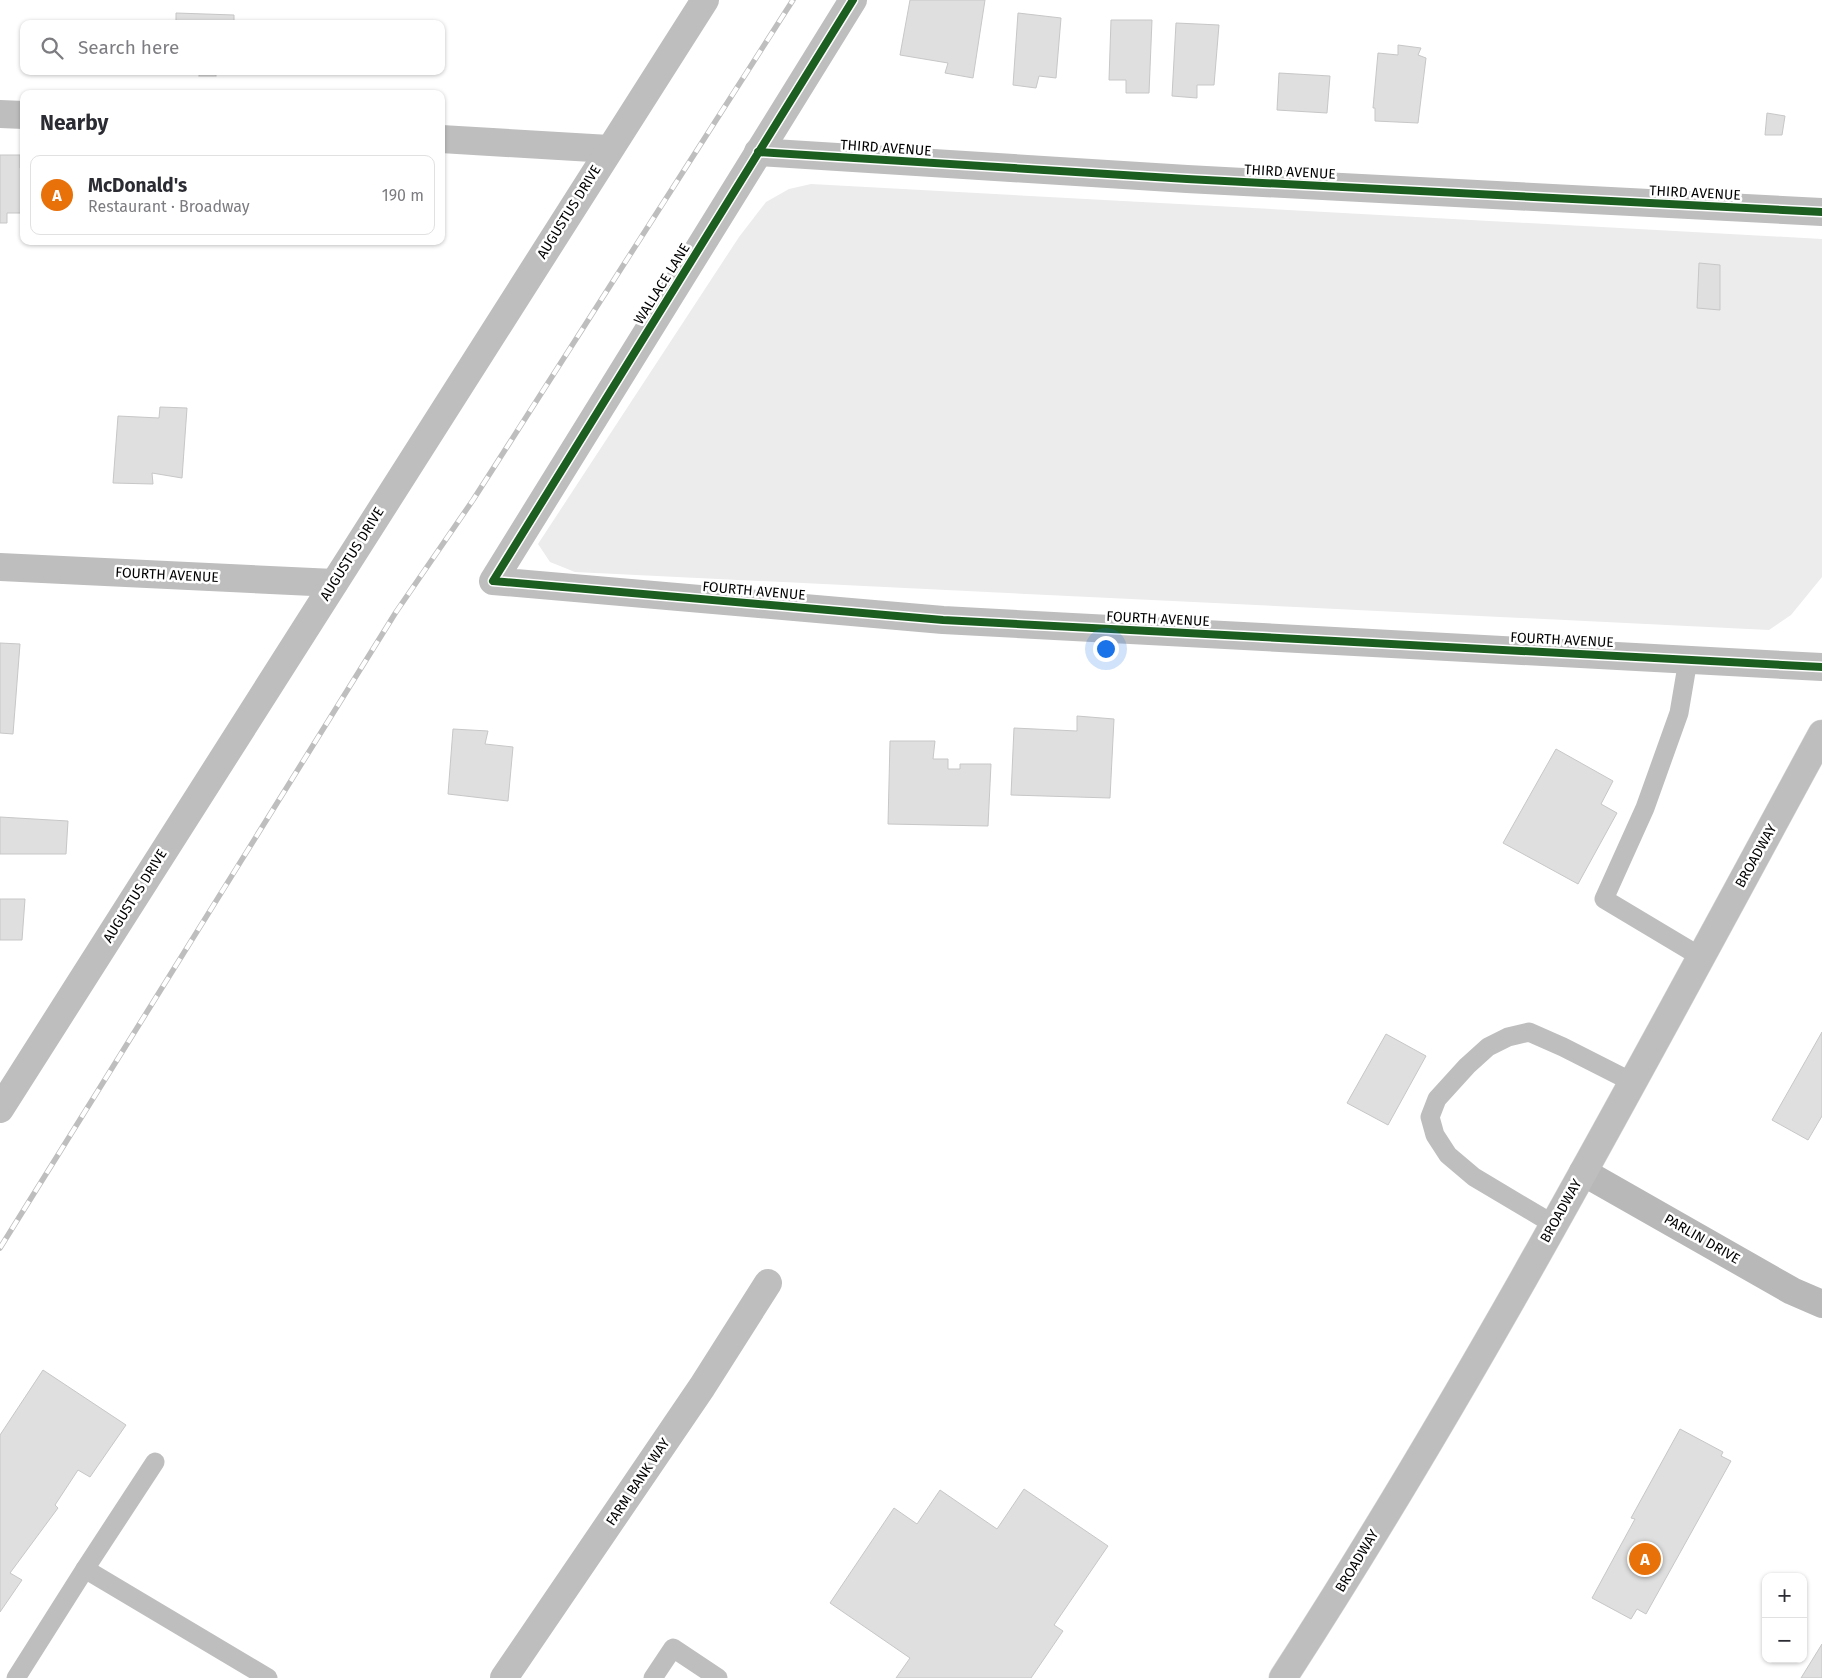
<!DOCTYPE html>
<html lang="en">
<head>
<meta charset="utf-8">
<style>
  :root { --surface:#fff; --page:#f7f7f7; --text:#2b2b33; --muted:#7c7c81; --line:#e1e1e2; --accent:#595959 }
  body { margin:0; font-family:"Fira Sans",sans-serif; background:var(--page); color:var(--text) }
  .controls { position:absolute; right:15px; bottom:15px; display:grid; overflow:hidden; border-radius:10px; box-shadow:0 1px 4px #0004 }
  .controls button { width:45px; height:45px; display:grid; place-items:center; padding:0; border:0; border-bottom:1px solid var(--line); background:var(--surface); color:var(--text); font:25px sans-serif }
  .you { position:absolute; left:1105px; top:648px; width:18px; height:18px; margin:-12px; border:4px solid #fff; border-radius:50%; background:#1a73e8; box-shadow:0 0 0 8px #1a73e833 }
  .badge { display:grid; place-items:center; width:32px; height:32px; border-radius:50%; background:var(--accent); color:#fff; font-size:16px; font-weight:700 }
  .pin { position:absolute; translate:-50% -50%; border:2px solid #fff; box-shadow:0 1px 5px #0006 }
  .list { margin:0; padding:0; list-style:none }
  h2 { display:flex; justify-content:space-between; align-items:center; height:65px; margin:0; padding:0 20px; font-size:21px }
  h2 small { font-size:16px; font-weight:400; color:var(--muted) }
  .list li { display:grid; grid-template-columns:32px 1fr auto; gap:15px; align-items:center; box-sizing:border-box; height:80px; margin:0 10px 10px; padding:0 10px; border:1px solid var(--line); border-radius:10px }
  .list b { display:block; font-size:19px; white-space:nowrap }
  .list p { margin:0; font-size:16px; white-space:nowrap; color:var(--muted) }
  .list em { font-size:16px; font-style:normal; color:var(--muted) }
  .icon { flex:none; width:28px; height:28px; fill:none; stroke:currentColor; stroke-width:2; stroke-linecap:round; stroke-linejoin:round }
  .map { position:relative; flex:none; width:1822px; height:1678px; overflow:hidden }
  .search { position:absolute; background:var(--surface); box-shadow:0 1px 4px #0004; left:20px; top:20px; width:425px; height:55px; display:flex; align-items:center; gap:12px; box-sizing:border-box; padding:0 18px; border-radius:10px; color:var(--muted); font-size:19px }
  .panel { position:absolute; background:var(--surface); box-shadow:0 1px 4px #0004; left:20px; top:90px; width:425px; height:155px; border-radius:10px }
  .map>svg:first-child { display:block }
  .green { fill:#ececec }
  .building { fill:#dfdfdf; stroke:#c7c7c7 }
  .lines { fill:none; stroke-linecap:round; stroke-linejoin:round }
  .primary-casing { stroke:#dbdbdb; stroke-width:29 }
  .lane { stroke:#bebebe; stroke-width:19 }
  .street { stroke:#bebebe; stroke-width:28 }
  .secondary { stroke:#b8b8b8; stroke-width:28 }
  .primary { stroke:#bebebe; stroke-width:28 }
  .rail-casing { stroke:#bebebe; stroke-width:5.5 }
  .rail { stroke:#fff; stroke-width:4; stroke-dasharray:11; stroke-linecap:butt }
  .cycleway-casing { stroke:#fff; stroke-width:11 }
  .cycleway { stroke:#1b5e20; stroke-width:8 }
  .labels { text-anchor:middle; dominant-baseline:central; stroke-width:5; stroke-linejoin:round; paint-order:stroke }
  .street-label { font-size:14px; fill:#000; stroke:#fff }
</style>
</head>
<body>
<div class="map">
<svg width="1822" height="1678" viewBox="0 0 1822 1678">
  <rect width="100%" height="100%" fill="#fff"/>
  <polygon class="green" points="811,184 1822,239 1822,577 1791,615 1769,630 575,572 550,562 538,544 739,237 766,202 789,189"/>
  <g class="building">
    <polygon points="910,0 985,0 973,78 945,73 948,63 900,55"/>
    <polygon points="176,13 234,15 234,24 176,24"/>
    <polygon points="1018,13 1061,18 1056,78 1039,76 1036,88 1013,85"/>
    <polygon points="1111,20 1152,20 1149,93 1126,93 1126,80 1109,80"/>
    <polygon points="1176,23 1219,25 1214,85 1197,85 1197,98 1172,96"/>
    <polygon points="1398,45 1421,48 1418,55 1426,58 1418,123 1375,121 1375,108 1373,108 1378,53 1398,55"/>
    <rect x="199" y="71" width="17" height="5"/>
    <polygon points="1279,73 1330,76 1327,113 1277,110"/>
    <polygon points="1767,113 1785,116 1782,135 1765,135"/>
    <polygon points="0,155 20,155 20,168 24,168 24,213 7,213 7,223 0,223"/>
    <polygon points="1699,263 1720,265 1720,310 1697,308"/>
    <polygon points="160,407 187,408 182,478 152,473 153,484 113,483 118,416 159,418"/>
    <polygon points="0,643 20,644 13,734 0,733"/>
    <polygon points="1077,716 1114,719 1110,798 1011,795 1014,728 1077,731"/>
    <polygon points="453,729 488,731 485,744 513,747 508,801 448,794"/>
    <polygon points="890,741 935,741 933,759 948,759 948,769 960,769 960,764 991,764 988,826 888,824"/>
    <polygon points="1556,749 1613,781 1601,804 1617,813 1578,884 1503,843"/>
    <polygon points="0,817 68,821 66,854 0,854"/>
    <polygon points="0,899 25,899 22,940 0,940"/>
    <polygon points="1822,1032 1822,1116 1808,1140 1772,1120"/>
    <polygon points="1386,1034 1426,1056 1388,1125 1347,1103"/>
    <polygon points="43,1370 126,1425 90,1477 78,1470 55,1505 58,1508 10,1573 22,1580 0,1612 0,1435"/>
    <polygon points="1680,1429 1723,1452 1721,1456 1731,1461 1646,1614 1637,1609 1631,1619 1592,1598 1635,1519 1631,1518"/>
    <polygon points="1024,1489 1108,1546 1054,1625 1063,1631 1031,1678 896,1678 910,1658 830,1603 894,1508 917,1524 940,1490 997,1529"/>
    <polygon points="1822,1644 1822,1678 1801,1678"/>
  </g>
  <g class="lines">
    <defs>
      <path id="primary" d="M1283,1678C1480,1374 1649,1052 1822,734"/>
    </defs>
    <use href="#primary" class="primary-casing"/>
    <g class="lane">
      <polyline points="1688,660 1679,713 1645,808 1604,899 1701,957"/>
      <polyline points="1553,1224 1474,1177 1448,1155 1435,1135 1430,1117 1437,1099 1467,1066 1488,1047 1508,1037 1529,1032 1563,1047 1634,1083"/>
      <polyline points="85,1569 268,1678"/>
      <polyline points="16,1678 85,1569 155,1462"/>
      <polyline points="653,1678 673,1648 718,1678"/>
    </g>
    <g class="street">
      <polyline points="853,0 493,581 943,620 1822,667"/>
      <polyline points="0,114 24,115"/>
      <polyline points="441,139 609,149"/>
      <polyline points="758,152 1187,179 1822,212"/>
      <polyline points="0,567 334,583"/>
      <polyline points="0,1109 705,0"/>
      <polyline points="504,1678 702,1387 768,1283"/>
    </g>
    <polyline class="secondary" points="1583,1172 1792,1291 1822,1304"/>
    <use href="#primary" class="primary"/>
    <defs>
      <polyline id="rail" points="0,1248 396,612 473,500 793,0"/>
    </defs>
    <use href="#rail" class="rail-casing"/>
    <use href="#rail" class="rail"/>
    <defs>
      <g id="cycleway">
        <polyline points="853,0 493,581 943,620 1822,667"/>
        <polyline points="758,152 1187,179 1822,212"/>
      </g>
    </defs>
    <use href="#cycleway" class="cycleway-casing"/>
    <use href="#cycleway" class="cycleway"/>
  </g>
  <g class="labels">
    <g class="street-label">
      <text transform="translate(886 148) rotate(4)">THIRD AVENUE</text>
      <text transform="translate(1290 172) rotate(3)">THIRD AVENUE</text>
      <text transform="translate(1695 193) rotate(3)">THIRD AVENUE</text>
      <text transform="translate(569 212) rotate(-58)">AUGUSTUS DRIVE</text>
      <text transform="translate(662 284) rotate(-58)">WALLACE LANE</text>
      <text transform="translate(352 554) rotate(-58)">AUGUSTUS DRIVE</text>
      <text transform="translate(167 575) rotate(3)">FOURTH AVENUE</text>
      <text transform="translate(754 591) rotate(5)">FOURTH AVENUE</text>
      <text transform="translate(1158 619) rotate(3)">FOURTH AVENUE</text>
      <text transform="translate(1562 640) rotate(3)">FOURTH AVENUE</text>
      <text transform="translate(1756 856) rotate(-61)">BROADWAY</text>
      <text transform="translate(135 896) rotate(-58)">AUGUSTUS DRIVE</text>
      <text transform="translate(1561 1211) rotate(-61)">BROADWAY</text>
      <text transform="translate(1702 1239) rotate(30)">PARLIN DRIVE</text>
      <text transform="translate(638 1482) rotate(-56)">FARM BANK WAY</text>
      <text transform="translate(1357 1561) rotate(-59)">BROADWAY</text>
    </g>
  </g>
</svg>
<div class="controls">
<button>+</button>
<button>−</button>
</div>
<div class="you"></div>
<div class="pin badge" style="left:1645px;top:1559px;background:#e8710a">A</div>
<div class="search"><svg class="icon" aria-label="search" viewBox="0 0 24 24"><circle cx="10" cy="10" r="6"/><path d="M15 15l6 6"/></svg>Search here</div>
<section class="panel">
<h2>Nearby<small></small></h2>
<ul class="list">
<li><span class="badge" style="background:#e8710a">A</span><div><b>McDonald's</b><p>Restaurant · Broadway</p></div><em>190 m</em></li>
</ul>
</section>
</div>
</body>
</html>
